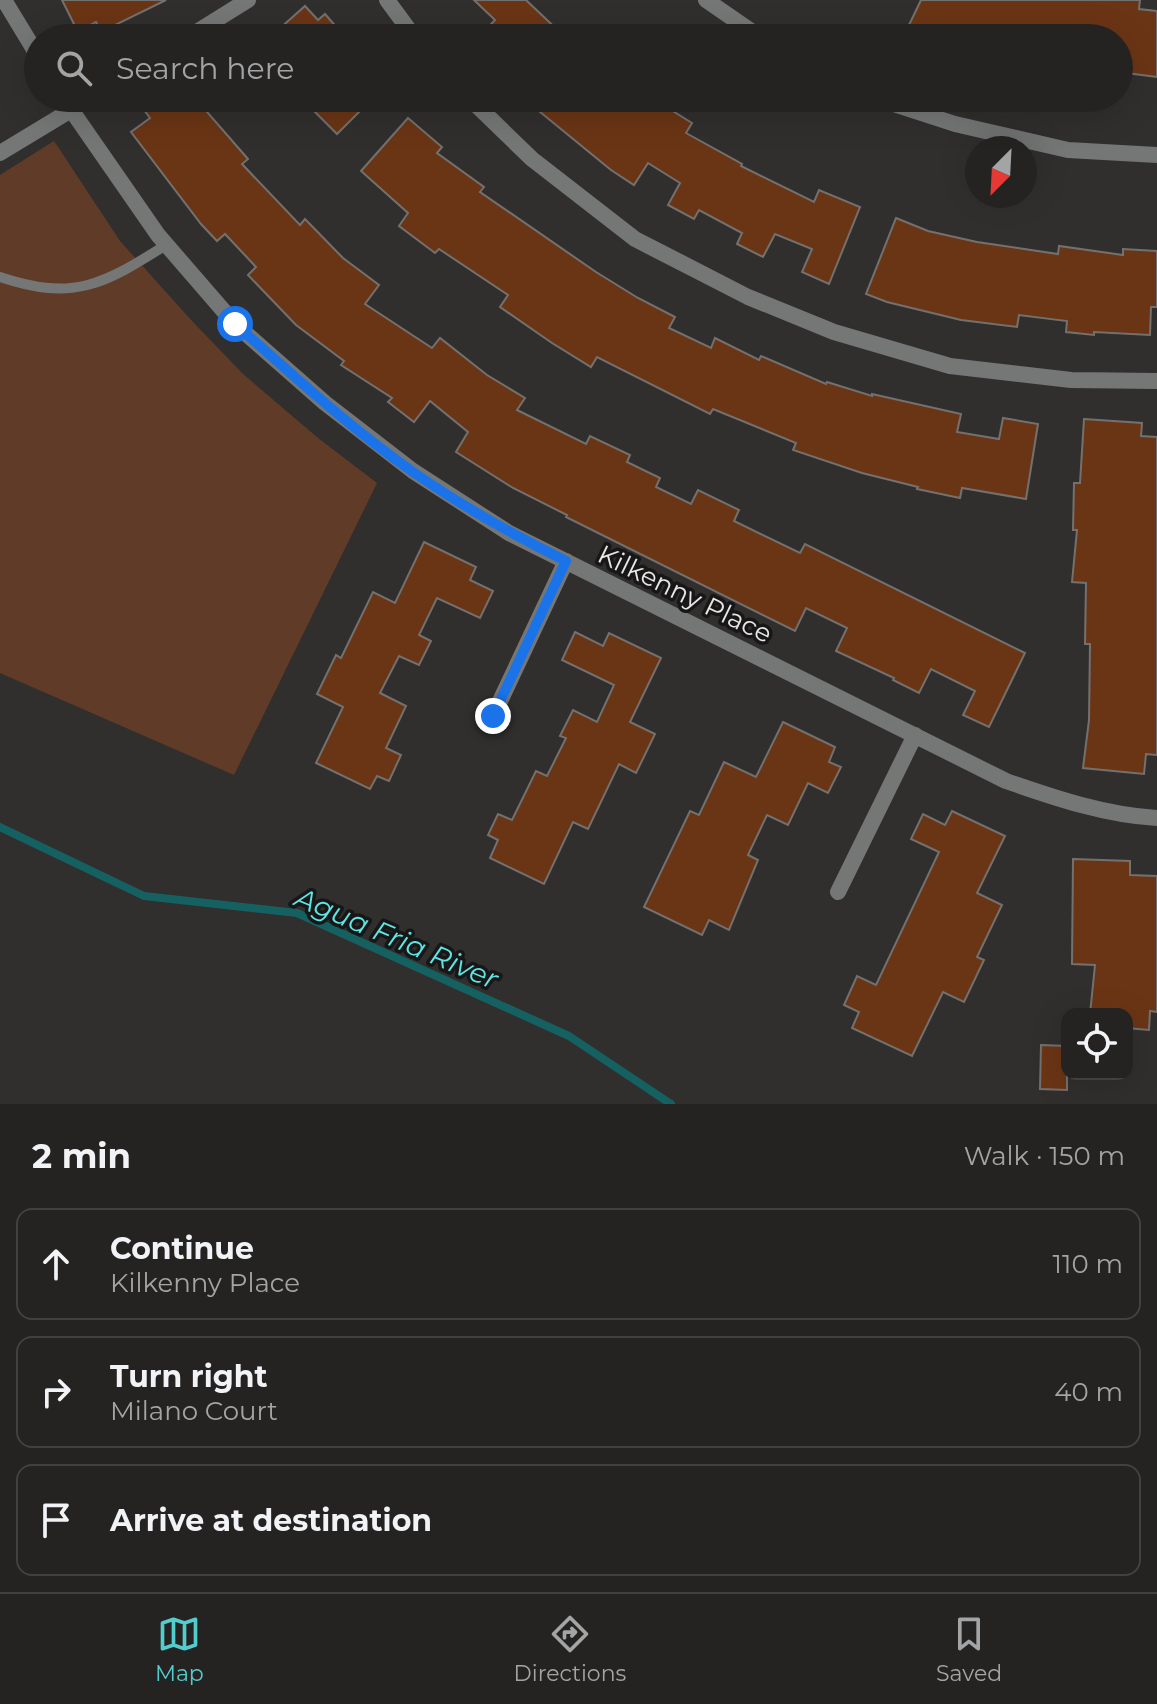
<!DOCTYPE html>
<html lang="en">
<head>
<meta charset="utf-8">
<style>
  :root { --surface:#252322; --page:#2d2b2a; --text:#f1f3f6; --muted:#a3a4a5; --line:#424040; --accent:#52cdcc }
  body { margin:0; font-family:Montserrat,sans-serif; background:var(--page); color:var(--text) }
  .controls { position:absolute; right:24px; bottom:24px; display:grid; overflow:hidden; border-radius:16px; box-shadow:0 8px 32px #0002 }
  .controls button { width:72px; height:72px; display:grid; place-items:center; padding:0; border:0; border-bottom:2px solid var(--line); background:var(--surface); color:var(--text); font:40px sans-serif }
  .compass { position:absolute; left:965px; top:136px; width:72px; height:72px; border-radius:50%; background:var(--surface); box-shadow:0 8px 32px #0002; rotate:204deg }
  .stop { position:absolute; width:24px; height:24px; margin:-18px; border:6px solid #1a73e8; border-radius:50%; background:#fff }
  .stop.end { background:#1a73e8; border-color:#fff; box-shadow:0 2px 8px #0008 }
  .list { margin:0; padding:0; list-style:none }
  h2 { display:flex; justify-content:space-between; align-items:center; height:104px; margin:0; padding:0 32px; font-size:34px }
  h2 small { font-size:26px; font-weight:400; color:var(--muted) }
  .list li { display:grid; grid-template-columns:52px 1fr auto; gap:24px; align-items:center; box-sizing:border-box; height:112px; margin:0 16px 16px; padding:0 16px; border:2px solid var(--line); border-radius:16px }
  .list b { display:block; font-size:30px; white-space:nowrap }
  .list p { margin:0; font-size:26px; white-space:nowrap; color:var(--muted) }
  .list em { font-size:26px; font-style:normal; color:var(--muted) }
  .icon { flex:none; width:44px; height:44px; fill:none; stroke:currentColor; stroke-width:2; stroke-linecap:round; stroke-linejoin:round }
  .map { position:relative; flex:none; width:1157px; height:1104px; overflow:hidden }
  .search { position:absolute; background:var(--surface); box-shadow:0 8px 32px #0002; left:24px; right:24px; top:24px; height:88px; display:flex; align-items:center; gap:20px; box-sizing:border-box; padding:0 28px; border-radius:44px; color:var(--muted); font-size:30px }
  .sheet { height:488px; background:var(--surface) }
  nav { display:flex; justify-content:space-around; align-items:center; box-sizing:border-box; height:112px; border-top:2px solid var(--line); background:var(--surface); font-size:22px; color:var(--muted) }
  nav a { display:grid; justify-items:center; gap:4px }
  nav .on { color:var(--accent) }
  .map>svg:first-child { display:block }
  .green { fill:#603c28 }
  .lines { fill:none; stroke-linecap:round; stroke-linejoin:round }
  .stream { stroke:#156161; stroke-width:8 }
  .building { fill:#6a3515; stroke:#73716f; stroke-width:2 }
  .lane { stroke:#757777; stroke-width:10 }
  .street { stroke:#757777; stroke-width:16 }
  .route { stroke:#1a73e8; stroke-width:10 }
  .labels { text-anchor:middle; dominant-baseline:central; stroke-width:7; stroke-linejoin:round; paint-order:stroke }
  .street-label { font-size:26px; fill:#e8e6e6; stroke:#181717 }
  .water-label { font-size:28px; font-style:italic; fill:#5ee6e5; stroke:#181717 }
</style>
</head>
<body>
<div class="map">
<svg width="1157" height="1104" viewBox="0 0 1157 1104">
  <rect width="100%" height="100%" fill="#312f2e"/>
  <polygon class="green" points="54,141 120,241 192,321 243,374 318,438 377,483 234,775 0,673 0,175"/>
  <g class="lines">
    <polyline class="stream" points="0,827 144,896 297,913 569,1036 671,1104"/>
  </g>
  <g class="building">
    <polygon points="62,0 166,0 101,32 96,22 78,32"/>
    <polygon points="474,0 526,0 566,38 478,38 495,20"/>
    <polygon points="921,0 1140,0 1139,9 1157,11 1157,77 1119,72 1119,38 932,38 908,27"/>
    <polygon points="305,6 318,20 325,14 346,38 269,38"/>
    <polygon points="135,98 225,98 207,112 248,159 242,164 300,225 305,219 343,258 379,285 365,304 432,348 440,338 487,375 525,398 517,410 586,444 590,436 630,455 627,462 660,478 656,487 691,504 698,490 739,510 734,521 800,553 805,544 1025,653 989,727 963,715 975,691 931,669 919,693 893,680 894,678 836,651 847,628 806,608 795,631 566,517 567,515 513,488 456,452 468,432 430,401 414,422 388,402 392,398 341,365 344,361 296,325 248,275 256,267 225,234 217,241 201,224 131,132 150,118"/>
    <polygon points="323,98 373,98 337,134 312,109"/>
    <polygon points="523,98 634,98 649,110 655,100 692,123 686,133 742,164 741,166 814,202 819,190 860,207 829,284 802,272 812,249 775,234 763,257 737,244 742,233 699,210 694,219 668,205 680,183 648,163 634,185 611,170"/>
    <polygon points="408,118 442,147 437,153 484,187 480,192 596,272 638,298 675,317 669,328 711,348 715,338 759,360 761,356 826,384 827,382 872,396 872,394 961,414 957,432 999,439 1003,418 1038,424 1026,499 962,488 960,498 917,489 918,487 862,473 793,450 796,443 713,409 710,414 597,357 591,367 552,343 500,307 508,295 439,249 435,253 399,226 408,213 361,171"/>
    <polygon points="896,218 928,231 977,242 1058,254 1059,246 1123,255 1123,249 1157,251 1157,307 1151,307 1150,335 1094,332 1094,335 1066,332 1067,321 1019,315 1017,327 961,320 887,302 866,294"/>
    <polygon points="1084,419 1142,423 1141,436 1157,437 1157,755 1146,754 1144,774 1083,768 1089,720 1090,644 1085,644 1086,583 1072,582 1077,530 1073,530 1074,483 1080,483"/>
    <polygon points="424,542 476,567 470,580 493,591 480,618 437,598 419,635 431,641 419,665 399,656 380,693 406,706 386,748 401,755 389,781 377,776 370,789 316,763 343,707 317,694 336,655 341,658 373,592 395,603"/>
    <polygon points="575,632 603,646 609,633 661,658 630,722 655,734 636,773 619,764 588,829 573,822 544,884 490,858 498,840 488,835 498,814 512,820 536,771 547,776 566,738 560,736 573,710 597,722 614,685 562,660"/>
    <polygon points="783,722 835,747 829,762 841,767 828,793 808,783 788,825 767,815 748,855 758,860 729,930 709,920 702,935 644,907 690,811 699,815 724,762 756,777"/>
    <polygon points="952,811 1005,836 977,893 1002,905 977,957 984,960 964,1002 943,992 912,1056 852,1028 859,1012 844,1005 857,976 876,985 939,852 911,839 923,814 945,825"/>
    <polygon points="1073,859 1130,861 1130,875 1157,876 1157,1012 1150,1011 1149,1030 1127,1028 1127,1014 1090,1014 1095,965 1072,964"/>
    <polygon points="1041,1045 1067,1046 1067,1090 1040,1089"/>
  </g>
  <g class="lines">
    <path class="lane" d="M0,277C74,302 104,284 166,245"/>
    <g class="street">
      <polyline points="4,0 38,56"/>
      <polyline points="387,0 415,38"/>
      <polyline points="706,0 761,38"/>
      <polyline points="187,38 248,0"/>
      <path d="M63,98L158,235L235,324L325,403L413,471L509,533L1006,781C1055,798 1105,815 1157,818"/>
      <polyline points="469,98 532,159 635,239 748,297 834,332 950,366 1071,380 1157,381"/>
      <polyline points="875,98 955,124 1068,150 1157,155"/>
      <polyline points="0,153 91,98"/>
      <polyline points="493,716 566,561"/>
      <polyline points="838,892 915,735"/>
    </g>
  </g>
  <g class="lines">
    <path class="route" d="M235,324C293,375 350,428 413,472C462,506 513,535 566,561L493,716"/>
  </g>
  <g class="labels">
    <g class="street-label">
      <text transform="translate(685 594) rotate(26)">Kilkenny Place</text>
    </g>
    <g class="water-label">
      <text transform="translate(397 938) rotate(23)">Agua Fria River</text>
    </g>
  </g>
</svg>
<div class="controls">
<button><svg class="icon" aria-label="locate" viewBox="0 0 24 24"><circle cx="12" cy="12" r="6"/><path d="M12 2v4M12 18v4M2 12h4M18 12h4"/></svg></button>
</div>
<svg class="compass" viewBox="-18 -18 36 36"><path d="M0-13l5 13h-10z" fill="#e53935"/><path d="M0 13l5-13h-10z" fill="#a3a4a5"/></svg>
<div class="stop" style="left:235px;top:324px"></div>
<div class="stop end" style="left:493px;top:716px"></div>
<div class="search"><svg class="icon" aria-label="search" viewBox="0 0 24 24"><circle cx="10" cy="10" r="6"/><path d="M15 15l6 6"/></svg>Search here</div>
</div>
<section class="sheet">
<h2>2 min<small>Walk · 150 m</small></h2>
<ul class="list">
<li><svg class="icon" aria-label="ahead" viewBox="0 0 24 24"><path d="M12 20V5M6 11l6-6 6 6"/></svg><div><b>Continue</b><p>Kilkenny Place</p></div><em>110 m</em></li>
<li><svg class="icon" aria-label="right" viewBox="0 0 24 24"><path d="M7 20v-9h11M14 6l5 5-5 5"/></svg><div><b>Turn right</b><p>Milano Court</p></div><em>40 m</em></li>
<li><svg class="icon" aria-label="arrive" viewBox="0 0 24 24"><path d="M6 21V4h12l-3 4 3 4H6"/></svg><div><b>Arrive at destination</b></div></li>
</ul>
</section>
<nav>
<a class="on"><svg class="icon" aria-label="map" viewBox="0 0 24 24"><path d="M3 6l6-2 6 2 6-2v14l-6 2-6-2-6 2zM9 4v14M15 6v14"/></svg>Map</a>
<a><svg class="icon" aria-label="directions" viewBox="0 0 24 24"><path d="M12 3l9 9-9 9-9-9zM9 14v-3h6M13 9l2 2-2 2"/></svg>Directions</a>
<a><svg class="icon" aria-label="saved" viewBox="0 0 24 24"><path d="M7 4h10v16l-5-4-5 4z"/></svg>Saved</a>
</nav>
</body>
</html>
